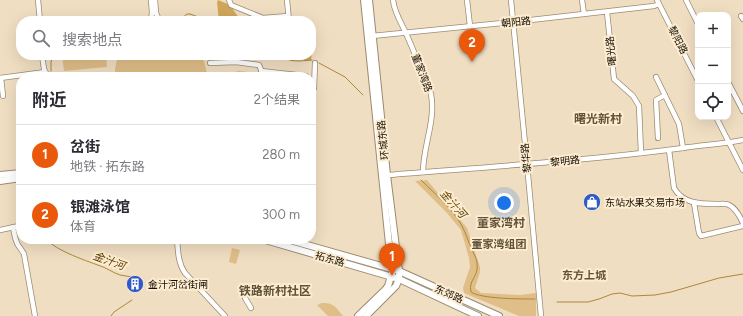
<!DOCTYPE html>
<html lang="zh">
<head>
<meta charset="utf-8">
<style>
  :root { --surface:#fff; --page:#f2f2f3; --text:#2b2b33; --muted:#7c7c81; --line:#e1e1e2; --accent:#ea580c }
  body { margin:0; font-family:Figtree,"Noto Sans SC",sans-serif; background:var(--page); color:var(--text) }
  .controls { position:absolute; right:12px; top:12px; display:grid; overflow:hidden; border-radius:8px; box-shadow:0 4px 16px #0002 }
  .controls button { width:36px; height:36px; display:grid; place-items:center; padding:0; border:0; border-bottom:1px solid var(--line); background:var(--surface); color:var(--text); font:20px sans-serif }
  .you { position:absolute; left:504px; top:203px; width:14px; height:14px; margin:-10px; border:3px solid #fff; border-radius:50%; background:#1a73e8; box-shadow:0 0 0 6px #1a73e833 }
  .badge { display:grid; place-items:center; width:26px; height:26px; border-radius:50%; background:var(--accent); color:#fff; font-size:13px; font-weight:700 }
  .pin { position:absolute; translate:-50% -33px; filter:drop-shadow(0 1px 2px #0008) }
  .pin::after { content:''; position:absolute; top:21px; width:14px; height:12px; background:inherit; clip-path:polygon(0 0,100% 0,50% 100%) }
  .list { margin:0; padding:0; list-style:none }
  h2 { display:flex; justify-content:space-between; align-items:center; height:52px; margin:0; padding:0 16px; font-size:17px }
  h2 small { font-size:13px; font-weight:400; color:var(--muted) }
  .list li { display:grid; grid-template-columns:26px 1fr auto; gap:12px; align-items:center; box-sizing:border-box; height:60px; padding:0 16px; border-top:1px solid var(--line) }
  .list b { display:block; font-size:15px; white-space:nowrap }
  .list p { margin:0; font-size:13px; white-space:nowrap; color:var(--muted) }
  .list em { font-size:13px; font-style:normal; color:var(--muted) }
  .icon { flex:none; width:22px; height:22px; fill:none; stroke:currentColor; stroke-width:2; stroke-linecap:round; stroke-linejoin:round }
  .map { position:relative; flex:none; width:743px; height:316px; overflow:hidden }
  .search { position:absolute; background:var(--surface); box-shadow:0 4px 16px #0002; left:16px; top:16px; width:300px; height:44px; display:flex; align-items:center; gap:10px; box-sizing:border-box; padding:0 14px; border-radius:16px; color:var(--muted); font-size:15px }
  .panel { position:absolute; background:var(--surface); box-shadow:0 4px 16px #0002; left:16px; top:72px; width:300px; height:172px; border-radius:16px }
  .map>svg:first-child { display:block }
  .green { fill:#dfbe88 }
  .forest { fill:#d0a65b }
  .lines { fill:none; stroke-linecap:round; stroke-linejoin:round }
  .stream { stroke:#af863a; stroke-width:1 }
  .minor-casing { stroke:#9c8b71; stroke-width:6 }
  .major-casing { stroke:#9c8b71; stroke-width:8 }
  .minor { stroke:#fff; stroke-width:4.5 }
  .major { stroke:#fff; stroke-width:6 }
  .labels { text-anchor:middle; dominant-baseline:central; stroke-width:4; stroke-linejoin:round; paint-order:stroke }
  .street-label { font-size:10px; fill:#150f06; stroke:#fdeccf }
  .poi-label { font-size:10px; fill:#150f06; stroke:#fdeccf; text-anchor:start }
  .water-label { font-size:11px; font-style:italic; fill:#5a3e00; stroke:#fdeccf }
  .neighbourhood-label { font-size:11px; font-weight:bold; fill:#61533a; stroke:#fdeccf }
  .quarter-label { font-size:12px; font-weight:bold; fill:#61533a; stroke:#fdeccf }
</style>
</head>
<body>
<div class="map">
<svg width="743" height="316" viewBox="0 0 743 316">
  <rect width="100%" height="100%" fill="#f0dec2"/>
  <g class="green">
    <polygon points="62,55 106,55 107,67 64,71"/>
    <polygon points="118,55 202,55 205,65 208,77 115,77 115,69"/>
    <polygon points="239,71 248,72 255,77 224,77 230,73"/>
    <polygon points="427,180 467,228 480,267 480,272 475,288 481,293 520,295 536,293 536,316 519,316 464,293 463,288 470,267 469,258 461,230 447,213 415,181"/>
    <polygon points="232,248 240,250 236,264 229,262"/>
    <path d="M322,303C333,302 337,308 343,316H328L317,305Z"/>
  </g>
  <g class="forest">
    <polygon points="218,0 230,5 241,21 219,21 217,2"/>
    <path d="M311,48L312,53L311,60C301,60 291,61 283,55H311Z"/>
  </g>
  <g class="lines">
    <g class="stream">
      <polyline points="181,19 187,14 190,14 209,21"/>
      <path d="M281,55C288,63 301,61 312,60"/>
      <polyline points="319,63 345,77 363,95"/>
      <polyline points="51,71 51,62 53,55"/>
      <path d="M421,180C435,194 453,209 462,226C466,233 468,242 472,249C473,254 477,258 477,263C479,278 468,279 471,292C481,299 521,299 535,299"/>
      <path d="M47,239C53,250 90,262 103,267C108,269 114,273 120,275C124,276 128,276 132,277L139,291"/>
      <polyline points="557,302 588,302 599,299 612,294 620,293 632,296 655,295 671,292 719,278 743,274"/>
      <polyline points="111,316 114,312 132,300"/>
    </g>
    <defs>
      <g id="minor">
        <polyline points="38,0 40,21"/>
        <polyline points="155,0 156,13 159,20"/>
        <polyline points="229,0 231,5 263,18 288,16"/>
        <polyline points="287,0 289,21"/>
        <path d="M393,0C394,11 400,21 405,31C410,42 415,54 419,65C423,74 428,84 431,94C436,121 423,146 423,172"/>
        <polyline points="467,0 470,26"/>
        <polyline points="511,0 527,164 541,316"/>
        <polyline points="582,0 584,14"/>
        <polyline points="657,0 698,81"/>
        <polyline points="686,0 698,24"/>
        <polyline points="607,12 614,79 633,96 639,106 641,153"/>
        <polyline points="741,16 743,19"/>
        <polyline points="151,21 152,12 151,0"/>
        <polyline points="372,36 513,22 654,6 659,4"/>
        <polyline points="42,55 44,69 48,77"/>
        <polyline points="210,63 236,62 259,65 264,77"/>
        <polyline points="261,71 306,76"/>
        <polyline points="656,77 679,124 683,148"/>
        <polyline points="0,78 45,72"/>
        <polyline points="1,78 3,96"/>
        <polyline points="728,82 743,111"/>
        <polyline points="311,88 314,88 315,63"/>
        <polyline points="716,117 743,170"/>
        <polyline points="658,138 656,100 665,95"/>
        <path d="M669,150L674,188C683,204 701,204 717,204C721,204 726,203 729,205C736,208 740,217 743,223"/>
        <path d="M387,175C486,167 585,161 683,148C703,145 723,144 743,140"/>
        <polyline points="694,203 699,233 701,236 743,226"/>
        <path d="M13,227C14,233 15,240 18,245C20,248 22,250 24,254L35,316"/>
        <polyline points="0,230 19,226 21,225"/>
        <path d="M177,239C178,251 178,263 185,273L225,316"/>
        <polyline points="245,298 251,308"/>
      </g>
      <g id="major">
        <polyline points="0,175 21,173"/>
        <polyline points="0,181 21,178"/>
        <polyline points="262,239 399,279 478,316"/>
        <polyline points="286,239 399,271 499,316"/>
        <polyline points="358,316 385,290 388,286 392,273 364,0"/>
        <polyline points="366,316 396,286 399,279 399,271 387,175 369,0"/>
      </g>
    </defs>
    <use href="#minor" class="minor-casing"/>
    <use href="#major" class="major-casing"/>
    <use href="#minor" class="minor"/>
    <use href="#major" class="major"/>
  </g>
  <defs>
    <symbol id="shop-disc" viewBox="-11 -11 22 22"><circle r="9.5" fill="#2e59c9" stroke="#fdeccf"/><path d="M-5-2.5h2.3a2.7 3.5 0 0 1 5.4 0H5L5.5 6h-11ZM-1.5-2.5h3a1.5 2.3 0 0 0-3 0Z" fill="#fff"/></symbol>
    <symbol id="building-disc" viewBox="-11 -11 22 22"><circle r="9.5" fill="#2e59c9" stroke="#fdeccf"/><path d="M-4-6H4V6H1V3H-1V6H-4ZM-2.5-4.3h1.7v1.8h-1.7ZM.8-4.3h1.7v1.8H.8ZM-2.5-1h1.7V.8h-1.7ZM.8-1h1.7V.8H.8Z" fill="#fff"/></symbol>
  </defs>
  <g fill-rule="evenodd">
    <use href="#shop-disc" x="582" y="192" width="20" height="20"/>
    <use href="#building-disc" x="125" y="274" width="20" height="20"/>
  </g>
  <g class="labels">
    <g class="street-label">
      <text transform="translate(516 22) rotate(-6)">朝阳路</text>
      <text transform="translate(678 40) rotate(63)">黎阳路</text>
      <text transform="translate(611 51) rotate(-96)">曙光路</text>
      <text transform="translate(422 73) rotate(69)">董家湾路</text>
      <text transform="translate(383 140) rotate(-96)">环城东路</text>
      <text transform="translate(526 158) rotate(-96)">黎华路</text>
      <text transform="translate(565 161) rotate(-6)">黎明路</text>
      <text transform="translate(330 259) rotate(16)">拓东路</text>
      <text transform="translate(449 294) rotate(24)">东郊路</text>
    </g>
    <g class="poi-label">
      <text x="605" y="202">东站水果交易市场</text>
      <text x="148" y="284">金汁河岔街闸</text>
    </g>
    <g class="water-label">
      <text transform="translate(453 204) rotate(49)">金汁河</text>
      <text transform="translate(109 261) rotate(20)">金汁河</text>
    </g>
    <g class="neighbourhood-label">
      <text x="499" y="244">董家湾组团</text>
      <text x="584" y="275">东方上城</text>
    </g>
    <g class="quarter-label">
      <text x="598" y="119">曙光新村</text>
      <text x="501" y="223">董家湾村</text>
      <text x="275" y="291">铁路新村社区</text>
    </g>
  </g>
</svg>
<div class="controls">
<button>+</button>
<button>−</button>
<button><svg class="icon" aria-label="locate" viewBox="0 0 24 24"><circle cx="12" cy="12" r="6"/><path d="M12 2v4M12 18v4M2 12h4M18 12h4"/></svg></button>
</div>
<div class="you"></div>
<div class="pin badge" style="left:392px;top:276px">1</div>
<div class="pin badge" style="left:472px;top:62px">2</div>
<div class="search"><svg class="icon" aria-label="search" viewBox="0 0 24 24"><circle cx="10" cy="10" r="6"/><path d="M15 15l6 6"/></svg>搜索地点</div>
<section class="panel">
<h2>附近<small>2个结果</small></h2>
<ul class="list">
<li><span class="badge">1</span><div><b>岔街</b><p>地铁 · 拓东路</p></div><em>280 m</em></li>
<li><span class="badge">2</span><div><b>银滩泳馆</b><p>体育</p></div><em>300 m</em></li>
</ul>
</section>
</div>
</body>
</html>
